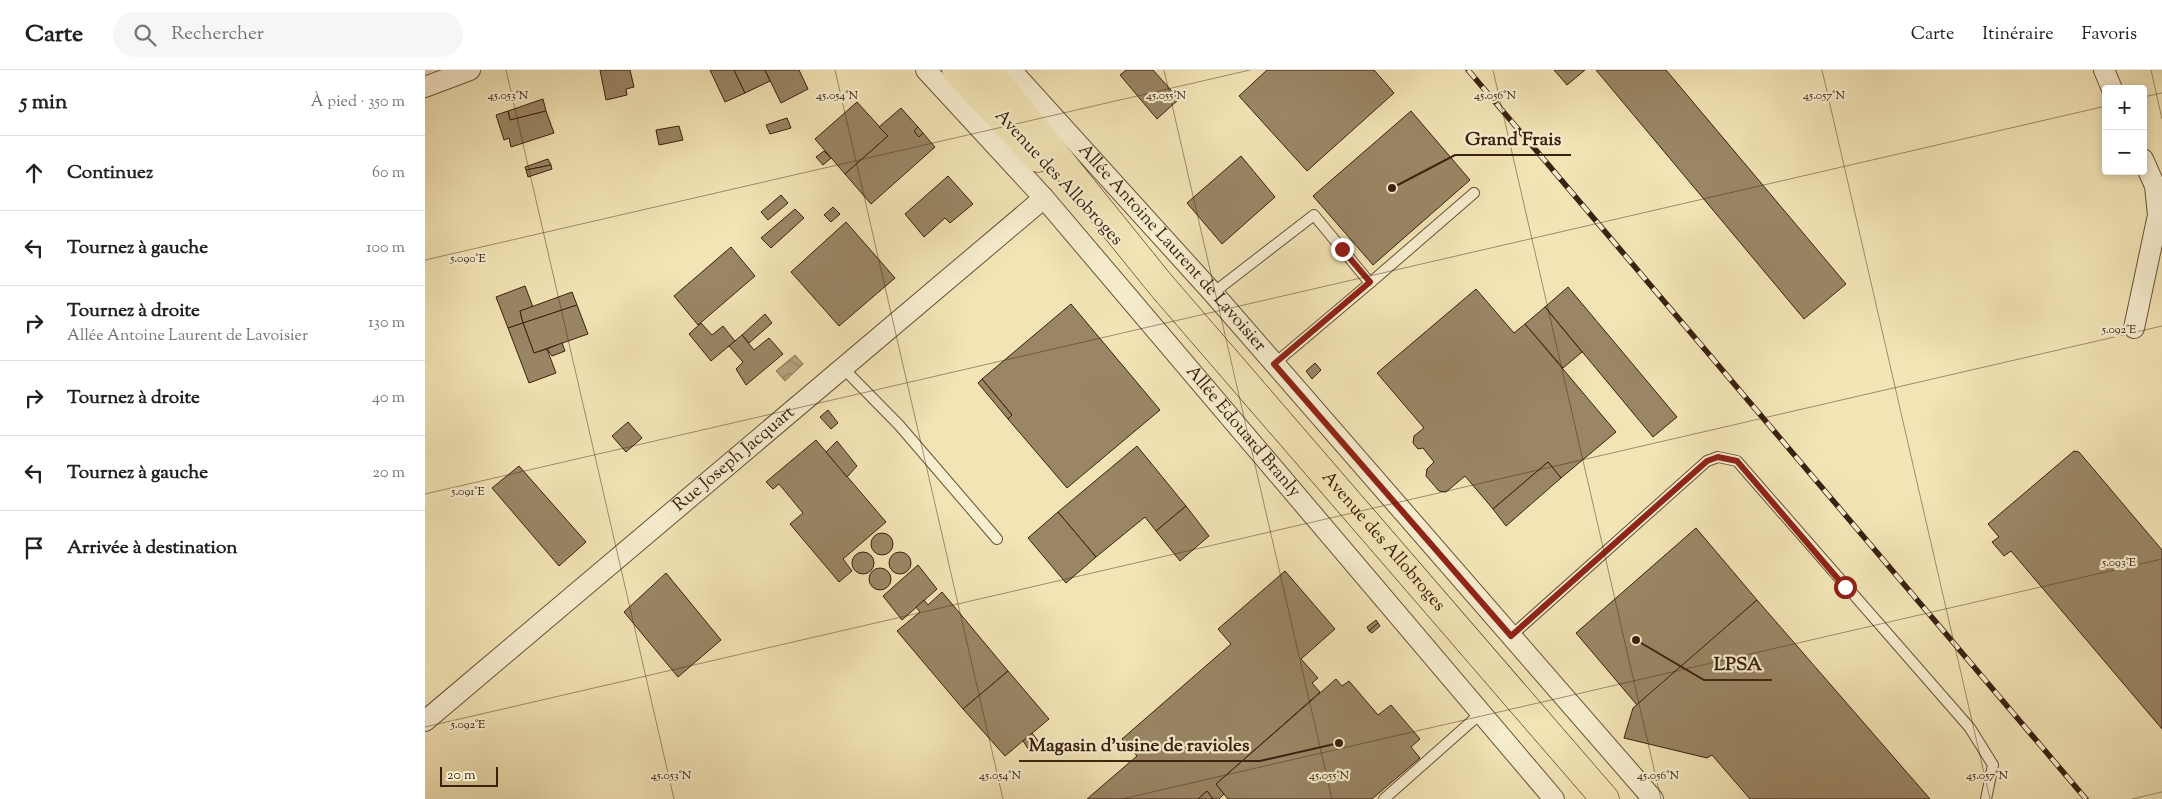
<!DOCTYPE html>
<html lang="fr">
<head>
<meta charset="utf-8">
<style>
  :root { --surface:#fff; --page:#f6f6f6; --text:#202124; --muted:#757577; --line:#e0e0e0 }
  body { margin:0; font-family:"Sorts Mill Goudy",serif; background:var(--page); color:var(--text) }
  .controls { position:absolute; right:15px; top:15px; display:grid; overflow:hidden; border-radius:5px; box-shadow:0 2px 8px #0003 }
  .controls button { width:45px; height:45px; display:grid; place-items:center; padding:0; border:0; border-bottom:1px solid var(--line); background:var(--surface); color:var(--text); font:25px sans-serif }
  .scale { position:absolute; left:15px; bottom:12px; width:58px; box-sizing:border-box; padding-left:5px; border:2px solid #3a210e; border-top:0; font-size:14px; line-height:18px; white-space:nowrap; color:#3a210e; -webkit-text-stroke:4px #f7edcf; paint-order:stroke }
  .stop { position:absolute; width:15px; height:15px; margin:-11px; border:4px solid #8f2418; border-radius:50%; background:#fff }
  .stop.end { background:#8f2418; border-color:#fff; box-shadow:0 1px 5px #0008 }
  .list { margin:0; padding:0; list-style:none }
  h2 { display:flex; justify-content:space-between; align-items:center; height:65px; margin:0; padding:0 20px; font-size:21px }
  h2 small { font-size:16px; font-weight:400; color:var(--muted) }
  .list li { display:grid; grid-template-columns:32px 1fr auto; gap:15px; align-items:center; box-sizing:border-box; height:75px; padding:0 20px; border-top:1px solid var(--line) }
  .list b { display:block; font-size:19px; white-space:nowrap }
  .list p { margin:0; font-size:16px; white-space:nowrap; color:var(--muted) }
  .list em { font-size:16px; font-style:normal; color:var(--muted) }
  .icon { flex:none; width:28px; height:28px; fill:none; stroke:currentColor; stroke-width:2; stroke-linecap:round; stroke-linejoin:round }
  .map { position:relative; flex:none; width:1737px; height:729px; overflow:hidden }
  header { display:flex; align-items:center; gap:30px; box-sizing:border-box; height:70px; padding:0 25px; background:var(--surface); border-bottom:1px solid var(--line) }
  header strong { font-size:24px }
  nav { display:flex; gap:28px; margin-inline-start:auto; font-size:18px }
  .search { width:350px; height:45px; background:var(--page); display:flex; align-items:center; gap:12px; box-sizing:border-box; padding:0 18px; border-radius:28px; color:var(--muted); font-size:19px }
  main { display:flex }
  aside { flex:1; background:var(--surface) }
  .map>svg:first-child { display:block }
  .water { fill:url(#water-waves); stroke:#836e50 }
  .building { fill:#9a8665; stroke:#3a210e }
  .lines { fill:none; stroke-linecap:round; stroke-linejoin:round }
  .lane-casing { stroke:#685238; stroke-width:12 }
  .street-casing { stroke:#685238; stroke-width:22 }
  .primary-casing { stroke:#3a210e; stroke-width:29 }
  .lane { stroke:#f7edcf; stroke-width:10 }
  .street { stroke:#f7edcf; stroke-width:20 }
  .primary { stroke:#f2e4b5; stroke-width:28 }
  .rail-casing { stroke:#3a210e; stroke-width:5.5 }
  .rail { stroke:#f7edcf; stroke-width:4; stroke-dasharray:11; stroke-linecap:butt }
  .route { stroke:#8f2418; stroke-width:6 }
  .ticks { fill:none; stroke:#3a210e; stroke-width:1; stroke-opacity:0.45 }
  .labels { text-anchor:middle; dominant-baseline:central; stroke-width:4.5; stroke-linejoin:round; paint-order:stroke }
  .street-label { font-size:18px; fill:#3a210e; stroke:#f7edcf }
  .ticks-label { font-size:12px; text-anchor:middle; fill:#3a210e; stroke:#f7edcf; stroke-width:4.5; stroke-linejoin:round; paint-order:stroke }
  .leader { fill:none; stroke:#3a210e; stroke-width:2 }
  .callout-dot { fill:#3a210e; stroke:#f7edcf; stroke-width:2 }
  .callout-label { font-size:19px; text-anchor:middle; font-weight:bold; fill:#3a210e; stroke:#f7edcf; stroke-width:4.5; stroke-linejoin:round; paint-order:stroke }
</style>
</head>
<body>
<header>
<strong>Carte</strong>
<div class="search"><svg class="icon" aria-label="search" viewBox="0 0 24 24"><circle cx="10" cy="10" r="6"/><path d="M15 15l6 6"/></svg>Rechercher</div>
<nav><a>Carte</a><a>Itinéraire</a><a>Favoris</a></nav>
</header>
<main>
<aside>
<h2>5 min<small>À pied · 350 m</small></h2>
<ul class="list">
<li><svg class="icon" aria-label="ahead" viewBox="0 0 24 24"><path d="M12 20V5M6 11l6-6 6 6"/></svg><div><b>Continuez</b></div><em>60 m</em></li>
<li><svg class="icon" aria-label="left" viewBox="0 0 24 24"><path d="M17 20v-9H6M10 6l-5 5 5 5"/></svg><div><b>Tournez à gauche</b></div><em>100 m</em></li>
<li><svg class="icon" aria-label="right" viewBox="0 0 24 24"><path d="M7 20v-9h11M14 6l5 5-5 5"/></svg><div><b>Tournez à droite</b><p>Allée Antoine Laurent de Lavoisier</p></div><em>130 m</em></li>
<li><svg class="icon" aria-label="right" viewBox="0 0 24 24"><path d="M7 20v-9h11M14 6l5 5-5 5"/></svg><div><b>Tournez à droite</b></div><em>40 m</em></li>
<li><svg class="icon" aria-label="left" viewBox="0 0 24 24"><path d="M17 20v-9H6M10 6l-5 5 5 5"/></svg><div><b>Tournez à gauche</b></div><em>20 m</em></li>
<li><svg class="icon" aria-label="arrive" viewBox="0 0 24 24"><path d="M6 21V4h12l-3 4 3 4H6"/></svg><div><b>Arrivée à destination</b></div></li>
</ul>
</aside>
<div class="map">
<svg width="1737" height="729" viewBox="0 0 1737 729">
  <defs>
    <pattern id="water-waves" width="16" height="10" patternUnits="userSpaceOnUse" patternTransform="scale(1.25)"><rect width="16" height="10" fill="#b3a27c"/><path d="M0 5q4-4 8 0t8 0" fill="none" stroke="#938464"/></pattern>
  </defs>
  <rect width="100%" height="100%" fill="#f2e4b5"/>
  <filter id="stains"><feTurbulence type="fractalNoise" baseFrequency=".004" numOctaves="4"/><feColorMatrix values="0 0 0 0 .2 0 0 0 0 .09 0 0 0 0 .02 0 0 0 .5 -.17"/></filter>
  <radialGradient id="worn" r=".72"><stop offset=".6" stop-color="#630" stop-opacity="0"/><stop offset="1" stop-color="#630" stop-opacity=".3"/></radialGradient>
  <polygon class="water" points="370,285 378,294 360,311 351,301"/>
  <g class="building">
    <polygon points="175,0 205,0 209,17 201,19 202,25 181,30"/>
    <polygon points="285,0 309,0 320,23 300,32"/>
    <polygon points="309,0 340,0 345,11 320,23"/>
    <polygon points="340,0 374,0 383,19 356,33"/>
    <polygon points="701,0 728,0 754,29 732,49 695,5"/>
    <polygon points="842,0 949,0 969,23 882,101 814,26"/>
    <polygon points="1129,0 1160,0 1142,15"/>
    <polygon points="1171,0 1241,0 1421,214 1379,249"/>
    <polygon points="118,29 121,41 85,50 83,41"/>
    <polygon points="432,32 463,66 420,104 390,69"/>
    <polygon points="476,38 493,57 489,61 494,67 498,63 510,77 446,134 420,104 463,66 454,57"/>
    <polygon points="83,41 85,50 121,41 129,63 86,77 84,68 79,70 71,45"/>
    <polygon points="986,41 1045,110 948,195 888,126"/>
    <polygon points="362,48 366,58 345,64 341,55"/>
    <polygon points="254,56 258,70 234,75 231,60"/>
    <polygon points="493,57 498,63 494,67 489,61"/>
    <polygon points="399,81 406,88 398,95 391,87"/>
    <polygon points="816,86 850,127 797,174 762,133"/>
    <polygon points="123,89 126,95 101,100 100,97"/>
    <polygon points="126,95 127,99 103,107 101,100"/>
    <polygon points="523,106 548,134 525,153 520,148 499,167 480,144"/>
    <polygon points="356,125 363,133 343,150 336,142"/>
    <polygon points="408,137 415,144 406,152 399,145"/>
    <polygon points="370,139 379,148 346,178 336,168"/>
    <polygon points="421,152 470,208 414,256 366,202"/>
    <polygon points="306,177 330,206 273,255 249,226"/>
    <polygon points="100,216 108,237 95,241 98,253 83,258 71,227"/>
    <polygon points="1143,217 1252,347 1228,367 1120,237"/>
    <polygon points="1051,219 1089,263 1100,254 1191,362 1136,408 1123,392 1068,439 1040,406 1021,422 1014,421 1001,406 1002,399 1009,392 998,378 993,379 988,373 989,366 999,358 952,303"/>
    <polygon points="147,222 152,235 98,253 95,241"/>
    <polygon points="646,234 735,340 642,418 583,349 587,345 557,309"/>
    <polygon points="152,235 163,264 109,283 98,253"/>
    <polygon points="1120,237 1157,282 1138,298 1100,254"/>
    <polygon points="340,244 347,253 324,273 317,265"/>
    <polygon points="98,253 109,283 122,279 131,303 104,313 83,258"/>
    <polygon points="276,253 287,265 298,256 310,271 286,291 264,264"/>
    <polygon points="317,265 329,280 344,268 358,284 321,315 311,299 318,292 304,276"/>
    <polygon points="137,273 140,281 127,286 122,279"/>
    <polygon points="890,293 896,300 887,309 881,301"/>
    <polygon points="557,309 587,345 583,349 553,313"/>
    <polygon points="403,340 413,353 406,359 395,347"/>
    <polygon points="203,352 217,368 201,382 187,366"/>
    <polygon points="391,370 461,452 418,489 427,501 414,512 365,454 378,443 354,414 348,419 341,412"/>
    <polygon points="412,371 432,396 422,407 401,382"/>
    <polygon points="712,376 761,436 731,461 720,447 671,487 633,442"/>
    <polygon points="1649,381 1654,382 1737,480 1737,659 1586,481 1579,486 1567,472 1574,467 1563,454"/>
    <polygon points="1123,392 1136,408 1081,456 1068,439"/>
    <polygon points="94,396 161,472 134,496 67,418"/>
    <polygon points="761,436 784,466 755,491 731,461"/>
    <polygon points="633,442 671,487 641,513 603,468"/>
    <polygon points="1271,458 1332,530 1212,635 1151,563"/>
    <circle cx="457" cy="474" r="11"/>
    <circle cx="438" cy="493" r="11"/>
    <circle cx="475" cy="493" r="11"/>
    <polygon points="493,495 512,519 477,550 458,526"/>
    <circle cx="455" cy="509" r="11"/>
    <polygon points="860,501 910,559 876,589 893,608 887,613 895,622 791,714 799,724 794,729 788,729 782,721 773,729 662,729 712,686 697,669 806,574 793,559"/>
    <polygon points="241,503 296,570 253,607 199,542"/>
    <polygon points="517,522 583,601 538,639 472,561 495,542 491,537 499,530 503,535"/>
    <polygon points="1332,530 1505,729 1325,729 1287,685 1282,688 1199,668 1208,638"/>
    <polygon points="951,550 953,553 944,561 942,557"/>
    <polygon points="953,553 955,556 947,563 944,561"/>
    <polygon points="583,601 624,649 580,686 538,639"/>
    <polygon points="911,609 917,616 924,611 953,645 966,635 995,669 986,677 995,688 947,729 803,729 791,714"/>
    <polygon points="607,663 614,672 604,680 598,671"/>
    <polygon points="782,721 788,729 773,729"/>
  </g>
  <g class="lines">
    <defs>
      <g id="lane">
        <polyline points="945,213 1049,123"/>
        <polyline points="788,223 889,145 945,213 849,294"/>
        <polyline points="418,298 474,355 572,469"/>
        <polyline points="1086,566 1282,391 1293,387 1312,391 1545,658 1568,695 1561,729"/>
        <polyline points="959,729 1056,643"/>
      </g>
      <g id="street">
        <path id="s1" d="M501,0L619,128L1129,729"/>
        <path id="s2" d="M586,0L788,223L1228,729"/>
        <polyline points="1679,0 1687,19"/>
        <polyline points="0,17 45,0"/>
        <polyline points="1709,258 1733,145 1730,116 1718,89"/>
        <path id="s3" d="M0,651L619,128"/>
      </g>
      <g id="primary">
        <polyline points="531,0 613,88"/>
        <path id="s4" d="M562,0L736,215L1180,729"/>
      </g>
    </defs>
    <use href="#lane" class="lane-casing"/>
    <use href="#street" class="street-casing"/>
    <use href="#primary" class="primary-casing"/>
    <use href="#lane" class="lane"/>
    <use href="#street" class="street"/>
    <use href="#primary" class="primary"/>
    <defs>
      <polyline id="rail" points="1043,0 1661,729"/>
    </defs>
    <use href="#rail" class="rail-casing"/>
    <use href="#rail" class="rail"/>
  </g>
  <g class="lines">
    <polyline class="route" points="917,179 945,212 849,294 1086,566 1282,391 1293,387 1312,391 1420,517"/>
  </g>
  <path class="ticks" d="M81,0L249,729M410,0L578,729M739,0L907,729M1068,0L1236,729M1397,0L1565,729M1726,0L1737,49M1718,27L1737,23M0,190L825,0M0,424L1681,36M0,657L1737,256M697,729L1737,489M1707,729L1737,722"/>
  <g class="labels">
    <g class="street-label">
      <text transform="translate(633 108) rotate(47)">Avenue des Allobroges</text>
      <text stroke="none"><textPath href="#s2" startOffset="240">Allée Antoine Laurent de Lavoisier</textPath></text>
      <text stroke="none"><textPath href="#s1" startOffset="481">Allée Edouard Branly</textPath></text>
      <text stroke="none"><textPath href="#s3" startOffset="405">Rue Joseph Jacquart</textPath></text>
      <text stroke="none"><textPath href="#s4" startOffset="616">Avenue des Allobroges</textPath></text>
    </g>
  </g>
  <g class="ticks-label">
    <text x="83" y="29">45.053°N</text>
    <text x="412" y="29">45.054°N</text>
    <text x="741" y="29">45.055°N</text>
    <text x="1070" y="29">45.056°N</text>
    <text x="1399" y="29">45.057°N</text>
    <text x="43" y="192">5.090°E</text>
    <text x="1694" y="263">5.092°E</text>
    <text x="43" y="425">5.091°E</text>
    <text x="1694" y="496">5.093°E</text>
    <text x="43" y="658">5.092°E</text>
    <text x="246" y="709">45.053°N</text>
    <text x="575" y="709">45.054°N</text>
    <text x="904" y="709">45.055°N</text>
    <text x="1233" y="709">45.056°N</text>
    <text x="1562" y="709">45.057°N</text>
  </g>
  <path class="leader" d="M967 118L1030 85H1146M1211 570L1279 610H1347M914 673L835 691H594"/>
  <g class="callout-dot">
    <circle cx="967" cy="118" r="5"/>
    <circle cx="1211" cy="570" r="5"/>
    <circle cx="914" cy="673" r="5"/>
  </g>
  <g class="callout-label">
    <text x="1088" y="75">Grand Frais</text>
    <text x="1313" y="600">LPSA</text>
    <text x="714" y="681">Magasin d’usine de ravioles</text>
  </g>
  <rect width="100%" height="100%" filter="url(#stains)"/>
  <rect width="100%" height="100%" fill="url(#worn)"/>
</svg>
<div class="controls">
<button>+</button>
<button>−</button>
</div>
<div class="scale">20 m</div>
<div class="stop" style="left:1420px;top:517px"></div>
<div class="stop end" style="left:917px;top:179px"></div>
</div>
</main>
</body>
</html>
